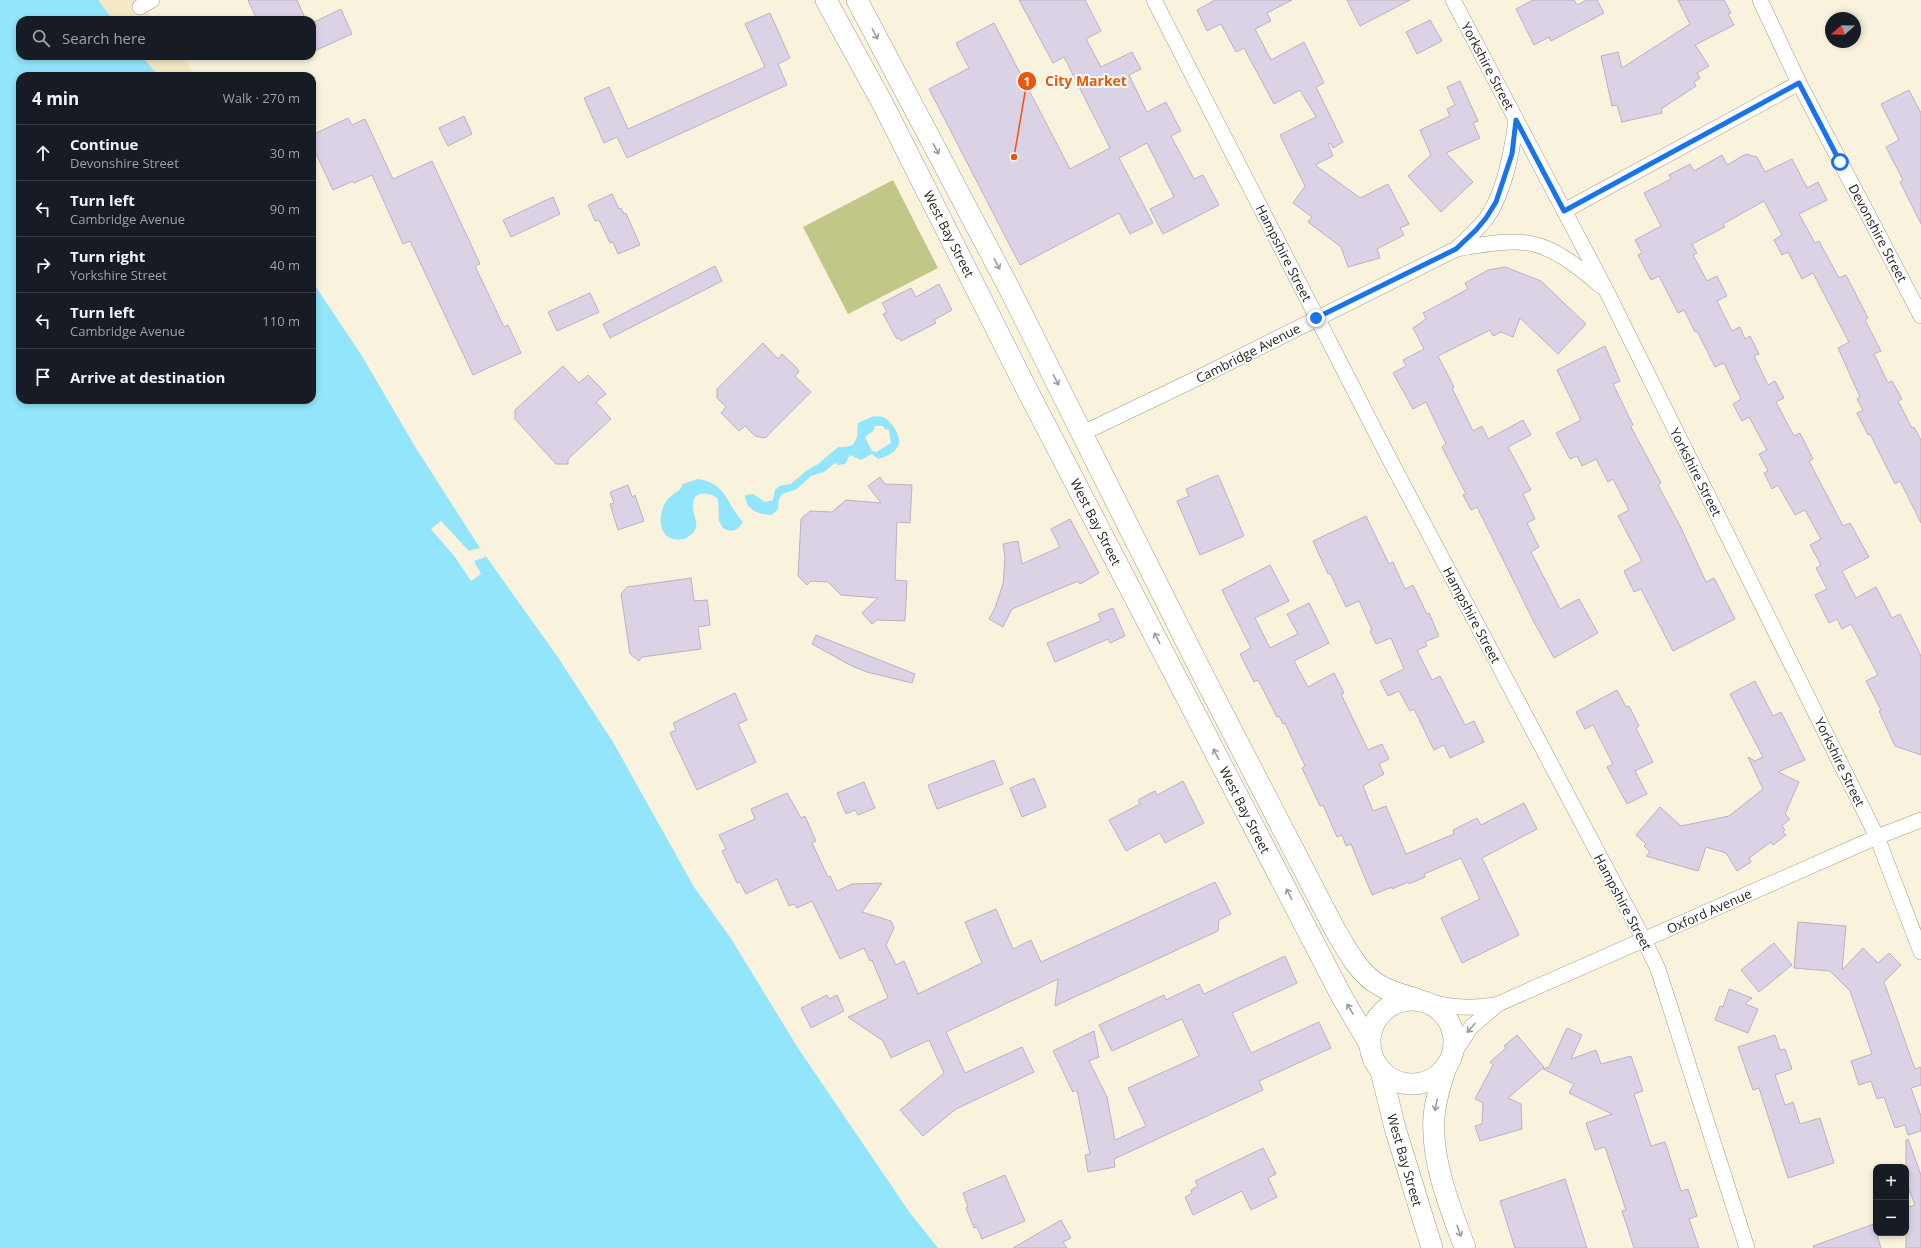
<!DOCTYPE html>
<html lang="en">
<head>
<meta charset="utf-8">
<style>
  :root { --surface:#171b24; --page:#242831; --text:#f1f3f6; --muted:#9ea1a6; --line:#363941 }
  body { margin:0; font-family:"Open Sans",sans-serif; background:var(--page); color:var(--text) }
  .controls { position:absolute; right:12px; bottom:12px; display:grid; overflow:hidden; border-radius:8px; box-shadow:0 2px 6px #0003 }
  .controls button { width:36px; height:36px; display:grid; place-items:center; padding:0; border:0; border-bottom:1px solid var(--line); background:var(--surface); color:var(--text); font:20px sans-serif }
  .compass { position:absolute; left:1825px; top:12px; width:36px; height:36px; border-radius:50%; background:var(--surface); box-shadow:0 2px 6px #0003; rotate:250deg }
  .stop { position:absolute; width:12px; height:12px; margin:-9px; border:3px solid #1a73e8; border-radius:50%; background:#fff }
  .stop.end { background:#1a73e8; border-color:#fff; box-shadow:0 1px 4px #0008 }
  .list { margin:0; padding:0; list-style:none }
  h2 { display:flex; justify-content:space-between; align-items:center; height:52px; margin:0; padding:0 16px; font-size:17px }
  h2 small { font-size:13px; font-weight:400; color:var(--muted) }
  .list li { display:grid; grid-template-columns:26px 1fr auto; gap:12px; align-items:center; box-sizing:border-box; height:56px; padding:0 16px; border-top:1px solid var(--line) }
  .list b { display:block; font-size:15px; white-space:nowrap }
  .list p { margin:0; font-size:13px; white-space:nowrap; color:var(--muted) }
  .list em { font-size:13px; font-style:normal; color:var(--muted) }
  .icon { flex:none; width:22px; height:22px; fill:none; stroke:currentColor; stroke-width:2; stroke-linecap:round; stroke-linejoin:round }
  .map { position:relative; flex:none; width:1921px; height:1248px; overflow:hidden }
  .search { position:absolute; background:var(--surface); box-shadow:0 2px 6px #0003; left:16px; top:16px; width:300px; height:44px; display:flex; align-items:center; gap:10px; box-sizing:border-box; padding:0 14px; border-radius:12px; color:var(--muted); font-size:15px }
  .panel { position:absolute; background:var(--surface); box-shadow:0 2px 6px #0003; left:16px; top:72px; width:300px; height:332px; border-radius:12px }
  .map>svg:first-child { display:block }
  .green { fill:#c0c787 }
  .sand { fill:#f3e9c4 }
  .water { fill:#93e5fb; fill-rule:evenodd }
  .pier { fill:#f9f3de }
  .building { fill:#dcd2e6; stroke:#bab1c4 }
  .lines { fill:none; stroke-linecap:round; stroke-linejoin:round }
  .street-casing { stroke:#a19b88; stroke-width:16 }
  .secondary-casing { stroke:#a19b88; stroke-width:22 }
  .street { stroke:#fff; stroke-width:15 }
  .secondary { stroke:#fff; stroke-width:21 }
  .oneway { stroke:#9d9c99 }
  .route { stroke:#1a73e8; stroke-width:5 }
  .labels { text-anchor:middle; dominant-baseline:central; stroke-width:4; stroke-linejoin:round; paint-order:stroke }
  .street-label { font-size:13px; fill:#26241c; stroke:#fff }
  .leader { fill:none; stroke:#e8590c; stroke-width:1.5 }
  .callout-dot { fill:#e8590c; stroke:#fff; stroke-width:1.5 }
  .mark-label { font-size:12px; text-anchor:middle; font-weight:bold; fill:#fff }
  .callout-label { font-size:14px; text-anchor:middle; font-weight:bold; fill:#e8590c; stroke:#fff; stroke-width:4; stroke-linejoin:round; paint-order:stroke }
</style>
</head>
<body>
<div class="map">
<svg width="1921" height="1248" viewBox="0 0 1921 1248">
  <rect width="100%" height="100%" fill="#f9f3de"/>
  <polygon class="green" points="893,180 938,268 848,314 803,227"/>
  <g class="sand">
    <polygon points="76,0 137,0 155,20 91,20"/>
    <polygon points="104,56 182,56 196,76 115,76"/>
  </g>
  <g class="water">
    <polygon points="0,0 98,0 113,20 20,20 20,56 142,56 158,76 20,76 20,400 312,400 312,281 362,356 414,445 480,548 557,656 613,742 694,887 730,937 798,1048 910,1213 938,1248 0,1248"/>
    <path d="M874,416C876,417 880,416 883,417C892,421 904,439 897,448C893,454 885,457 878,459L872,454L861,460L850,455L845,464L838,465L835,463L824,472L811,476L797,489L782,494L779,499L778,509L772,515C758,514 746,511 745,495L753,494L765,502L773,500L775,490L779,486L791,484L806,471L818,464L838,447H844L853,445L857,437L858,423ZM875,426H883L885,429L889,430L891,443L876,452L872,451L865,437L873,431Z"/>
    <path d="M698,479C727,483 726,504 743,522C738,531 731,533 723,528L719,521L718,499C711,492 694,490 693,503C691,519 706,526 685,539C677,540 670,540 665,534C657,525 661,504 670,497C675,492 680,492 683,484Z"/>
  </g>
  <polygon class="pier" points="441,521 469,551 480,548 486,557 474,561 481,574 471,581 455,557 431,529"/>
  <g class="building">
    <polygon points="248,0 297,0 306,20 257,20"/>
    <polygon points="1019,0 1085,0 1101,31 1086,39 1101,67 1132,52 1141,69 1129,75 1147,112 1166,102 1181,131 1171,136 1194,179 1203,175 1219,205 1163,234 1150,209 1174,197 1147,143 1119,158 1153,223 1130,234 1119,213 1020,265 929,89 969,68 956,43 994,23 1070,169 1110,148 1064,57 1053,63"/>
    <polygon points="1215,0 1292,0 1267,13 1271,21 1255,29 1271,60 1304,42 1324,83 1316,87 1343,142 1333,148 1330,143 1328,144 1333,156 1315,165 1360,198 1388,184 1409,224 1400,228 1404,235 1377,249 1380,258 1348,267 1341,247 1308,222 1312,217 1293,203 1305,186 1280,135 1316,117 1300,90 1274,104 1244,48 1236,52 1221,24 1207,31 1197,10"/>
    <polygon points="1347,0 1410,0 1360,26"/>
    <polygon points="1533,0 1574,0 1577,5 1587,0 1597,0 1604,13 1551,41 1549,37 1534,45 1516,9"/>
    <polygon points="1678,0 1724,0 1731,13 1728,14 1734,25 1695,45 1709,66 1697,73 1700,78 1694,82 1696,86 1661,109 1662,113 1622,122 1617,105 1612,106 1601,56 1618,52 1622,68 1690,24"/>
    <polygon points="341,9 352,34 312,52 312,23"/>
    <polygon points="770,13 790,58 778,64 787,85 627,158 617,137 604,143 584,98 609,87 628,129 765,67 745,24"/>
    <polygon points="1430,20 1442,41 1417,54 1406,32"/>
    <polygon points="1460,81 1478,121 1473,123 1480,138 1446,153 1473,182 1441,212 1408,176 1431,155 1420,130 1450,116 1447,109 1455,105 1447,87"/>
    <polygon points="1909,90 1921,113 1921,224 1900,182 1903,180 1886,147 1899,140 1881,104"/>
    <polygon points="464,116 472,134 448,146 439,128"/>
    <polygon points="348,118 352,125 365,119 393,179 432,161 480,264 475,266 504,327 508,325 521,353 473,375 410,241 403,244 372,175 354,183 353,181 333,190 312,145 312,135"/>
    <polygon points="1746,154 1757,157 1765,172 1792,159 1807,188 1818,182 1827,200 1799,214 1815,243 1819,241 1839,278 1846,275 1868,318 1865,320 1881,351 1874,354 1888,383 1892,381 1902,399 1898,401 1912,428 1914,427 1921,440 1921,523 1900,481 1895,484 1870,434 1868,435 1857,413 1863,410 1857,399 1860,397 1838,348 1849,342 1813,273 1802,279 1788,252 1782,255 1774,240 1782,235 1764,201 1723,224 1725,227 1692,244 1697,253 1693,255 1707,281 1717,276 1727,296 1717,301 1732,331 1740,327 1745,339 1750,336 1759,354 1754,356 1768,385 1775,381 1784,398 1776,402 1794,436 1800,433 1813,459 1809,461 1843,526 1850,523 1869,557 1842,571 1856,598 1876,587 1892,618 1900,614 1921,656 1921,755 1895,746 1879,711 1881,710 1866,681 1878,675 1851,624 1842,629 1837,619 1829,623 1815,595 1827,589 1816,568 1821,565 1810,545 1821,539 1805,510 1795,515 1778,485 1772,489 1764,473 1768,471 1759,454 1767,450 1749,417 1742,421 1733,404 1741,399 1724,363 1715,367 1697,331 1695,332 1684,310 1678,313 1659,276 1651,280 1638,255 1642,253 1635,240 1661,226 1644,193 1671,179 1669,175 1690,164 1694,171 1722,155 1727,165"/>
    <polygon points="612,194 619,209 621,208 624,214 626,213 640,245 618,254 613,242 610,243 599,220 595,221 588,205"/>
    <polygon points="553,197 560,214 511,237 503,220"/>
    <polygon points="715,266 722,281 610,338 603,324"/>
    <polygon points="1505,267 1541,281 1586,324 1558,354 1520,318 1513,337 1501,332 1493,336 1490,330 1438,356 1454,387 1452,388 1473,431 1482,426 1488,439 1523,420 1531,435 1508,447 1531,490 1523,494 1535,519 1527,523 1539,547 1531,552 1560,609 1579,599 1598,633 1554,658 1535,624 1477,507 1471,510 1463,495 1466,494 1442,447 1446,444 1426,402 1413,409 1393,373 1406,366 1403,360 1424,349 1413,328 1426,319 1423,313 1468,289 1465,283 1488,270"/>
    <polygon points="939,284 952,310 934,320 936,323 901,341 900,338 897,339 883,314 887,312 882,303 911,288 916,297"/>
    <polygon points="590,293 599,312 557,331 548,312"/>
    <polygon points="763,343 778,359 782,354 796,367 799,372 795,376 811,392 765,438 755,436 745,426 739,431 721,413 726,407 717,398 717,389"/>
    <polygon points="1605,346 1620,381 1613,384 1633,425 1631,427 1661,483 1658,485 1681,528 1706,582 1714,578 1735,619 1673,651 1641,589 1634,592 1624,571 1642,561 1618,516 1629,510 1613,479 1608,482 1596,459 1582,466 1577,456 1570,459 1556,433 1581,420 1557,370"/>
    <polygon points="563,366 579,383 588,375 601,388 606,394 596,402 611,419 568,459 568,464 556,464 515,419 515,410"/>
    <polygon points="1218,475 1244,536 1200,555 1177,501 1189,496 1186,489"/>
    <polygon points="880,477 885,484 912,485 910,523 897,522 895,580 907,581 905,621 877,620 872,624 862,613 878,598 841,595 828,582 811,581 807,585 798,576 801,519 810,511 832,512 846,500 881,503 868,486"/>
    <polygon points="628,485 632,497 635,495 644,521 618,530 610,504 614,503 610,492"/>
    <polygon points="1366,516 1389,564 1393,562 1405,589 1413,585 1427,614 1429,613 1439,636 1425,642 1427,646 1417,650 1432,680 1440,676 1465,725 1474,721 1484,742 1450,758 1444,745 1434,750 1414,709 1410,711 1399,691 1388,696 1380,681 1404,669 1391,638 1376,644 1370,631 1372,630 1359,601 1346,607 1330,573 1328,574 1313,541"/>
    <polygon points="1070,519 1099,573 1080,584 1078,581 1012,609 1003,627 989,619 995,608 1003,584 1005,557 1003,544 1018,541 1022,564 1060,547 1051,529"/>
    <polygon points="1270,565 1289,601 1255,618 1270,648 1298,634 1287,614 1309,603 1329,643 1294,661 1308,687 1334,673 1344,693 1341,694 1368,750 1382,744 1389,759 1379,764 1384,774 1363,786 1373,811 1386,806 1406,854 1454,834 1453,830 1477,818 1481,825 1524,803 1537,829 1482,858 1519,935 1462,963 1441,918 1480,899 1461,858 1424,874 1425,877 1409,884 1408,882 1392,889 1392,887 1372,895 1351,844 1346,846 1342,835 1337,837 1323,805 1320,806 1302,768 1305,766 1285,723 1283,724 1279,716 1277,717 1258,680 1254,682 1240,654 1251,648 1222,590"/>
    <polygon points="691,578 694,601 707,600 708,606 710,625 698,627 701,649 642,657 639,661 630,654 621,594 627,587"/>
    <polygon points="1113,608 1125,636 1110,643 1108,639 1055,662 1047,643 1101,621 1098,614"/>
    <polygon points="816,635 915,674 912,683 867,672 852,666 812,644"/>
    <polygon points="1755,681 1773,716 1781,712 1805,760 1778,772 1799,782 1785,814 1790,819 1782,826 1785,830 1783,832 1786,835 1773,845 1771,842 1749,858 1751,862 1737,871 1726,853 1706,847 1698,871 1646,856 1650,852 1644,846 1646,844 1636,835 1660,807 1681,826 1729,816 1763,789 1748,757 1755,761 1763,757 1730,694"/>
    <polygon points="1617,690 1626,707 1629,706 1639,726 1636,728 1653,762 1635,771 1647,794 1627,804 1607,767 1613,764 1593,725 1585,729 1576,712"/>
    <polygon points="735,693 747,720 738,724 756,762 697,790 670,733 676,730 673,723"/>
    <polygon points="994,760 1003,784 937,809 928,785"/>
    <polygon points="1034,778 1046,807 1022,817 1010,788"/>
    <polygon points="1183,781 1204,823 1165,843 1160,833 1126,851 1109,820 1140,804 1138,800 1155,791 1157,795"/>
    <polygon points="864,782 875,808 858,815 855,810 846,814 837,793"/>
    <polygon points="787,793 801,818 805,816 816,841 812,843 828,877 830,876 837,891 852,884 882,883 862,912 891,921 894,928 886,945 896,965 904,961 918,994 982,963 965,922 996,909 1013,949 1031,940 1041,962 1215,882 1231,914 1219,920 1218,931 1055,1006 1058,979 946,1032 965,1073 1022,1047 1034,1072 956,1109 923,1136 900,1110 944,1073 929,1040 891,1058 883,1041 848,1017 888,998 872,960 870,961 864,948 840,959 812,901 797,908 794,904 789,906 777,879 746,894 740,882 737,883 722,851 726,849 719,835 755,819 751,809"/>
    <polygon points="1798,922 1846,926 1842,970 1863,948 1878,963 1889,953 1901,965 1884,982 1915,1069 1921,1067 1921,1085 1911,1088 1921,1116 1921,1131 1908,1135 1905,1125 1895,1128 1884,1097 1877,1099 1871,1081 1859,1085 1851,1061 1872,1054 1850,991 1830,971 1794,968"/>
    <polygon points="1774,943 1792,965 1759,992 1741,970"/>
    <polygon points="1285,956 1297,983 1232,1013 1251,1053 1319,1022 1331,1048 1259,1081 1263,1090 1114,1159 1115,1167 1088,1172 1085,1155 1090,1154 1077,1090 1073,1092 1053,1051 1094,1031 1099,1057 1089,1061 1107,1097 1115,1140 1146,1126 1128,1088 1199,1056 1182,1019 1112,1051 1099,1025 1164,995 1166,1000 1199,984 1204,994"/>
    <polygon points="1729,989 1752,998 1745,1004 1758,1009 1748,1033 1715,1020 1720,1006 1723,1007"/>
    <polygon points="827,995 829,999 837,995 844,1011 811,1028 801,1008"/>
    <polygon points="1567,1028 1582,1035 1571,1059 1596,1050 1601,1064 1631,1056 1643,1091 1634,1094 1651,1146 1665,1142 1681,1191 1688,1189 1697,1216 1689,1219 1699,1248 1634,1248 1622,1211 1626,1210 1605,1147 1595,1150 1586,1123 1612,1114 1569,1093 1574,1084 1543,1069 1549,1067"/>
    <polygon points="1517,1035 1544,1067 1508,1098 1521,1104 1522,1129 1480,1141 1475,1126 1482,1124 1483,1103 1475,1099 1493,1065 1490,1062 1506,1048 1504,1046"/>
    <polygon points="1775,1035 1780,1050 1785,1049 1792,1069 1775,1075 1785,1105 1793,1102 1800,1124 1820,1118 1834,1163 1788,1178 1759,1088 1753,1090 1738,1047"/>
    <polygon points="1908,1139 1921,1175 1921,1248 1906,1248 1906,1208 1915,1205 1906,1182 1906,1140"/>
    <polygon points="1263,1148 1276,1174 1268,1178 1277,1197 1251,1210 1242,1191 1193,1215 1185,1197 1192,1193 1191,1190 1198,1186 1195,1181"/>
    <polygon points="1005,1175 1025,1221 982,1239 977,1227 974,1228 966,1208 968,1207 963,1193"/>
    <polygon points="1565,1179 1587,1248 1515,1248 1500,1201"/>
    <polygon points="1061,1220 1071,1238 1063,1242 1067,1248 1013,1248"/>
    <polygon points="1874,1224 1881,1248 1814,1248 1813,1246"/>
  </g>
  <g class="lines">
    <defs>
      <g id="street">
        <polyline points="1154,0 1390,460 1644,940 1658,969 1747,1248"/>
        <polyline points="1453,0 1606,290 1877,837 1921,952"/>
        <polyline points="1760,0 1799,83 1921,316"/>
        <polyline points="140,7 152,0"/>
        <polyline points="1564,211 1799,83"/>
        <path d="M1456,249C1529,236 1543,237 1601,286"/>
        <path d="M1083,433L1206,374L1456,249C1466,240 1477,230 1486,219C1505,192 1512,152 1516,120"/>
        <path d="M1428,1001C1451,1008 1472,1009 1495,1005"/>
        <polyline points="1451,1058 1471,1027 1498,1004 1877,837 1921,820"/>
      </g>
      <g id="secondary">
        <polyline points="826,0 885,108 1024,384 1342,997 1369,1043"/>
        <path d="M857,0L1009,288L1204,677L1334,928C1346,948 1358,973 1379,985C1390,992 1404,995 1416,999"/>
        <circle cx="1412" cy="1042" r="42"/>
        <path d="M1446,1067C1441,1083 1435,1100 1434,1117C1431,1162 1450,1207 1465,1248"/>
        <polyline points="1381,1071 1395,1128 1432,1248"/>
      </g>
    </defs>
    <use href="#street" class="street-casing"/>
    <use href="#secondary" class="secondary-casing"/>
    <use href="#street" class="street"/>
    <use href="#secondary" class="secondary"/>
  </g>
  <defs><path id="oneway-shaft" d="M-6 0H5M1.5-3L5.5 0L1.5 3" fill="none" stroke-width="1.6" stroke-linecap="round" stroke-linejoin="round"/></defs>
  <g class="oneway">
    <use href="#oneway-shaft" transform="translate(875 34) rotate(62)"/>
    <use href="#oneway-shaft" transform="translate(936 149) rotate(62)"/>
    <use href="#oneway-shaft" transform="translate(997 264) rotate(62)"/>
    <use href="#oneway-shaft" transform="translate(1056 380) rotate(63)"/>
    <use href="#oneway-shaft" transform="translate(1157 638) rotate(-117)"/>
    <use href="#oneway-shaft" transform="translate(1216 754) rotate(-117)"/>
    <use href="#oneway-shaft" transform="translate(1289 894) rotate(-117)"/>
    <use href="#oneway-shaft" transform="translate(1350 1009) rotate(-121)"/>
    <use href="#oneway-shaft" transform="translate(1471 1028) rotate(131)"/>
    <use href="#oneway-shaft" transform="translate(1436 1105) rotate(101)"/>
    <use href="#oneway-shaft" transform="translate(1459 1231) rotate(71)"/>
  </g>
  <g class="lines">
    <polyline class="route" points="1316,318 1456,249 1476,230 1486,218 1496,202 1512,154 1516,120 1564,211 1799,83 1840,162"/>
  </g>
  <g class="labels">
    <g class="street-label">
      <text transform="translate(1488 66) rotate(62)">Yorkshire Street</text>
      <text transform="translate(1878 233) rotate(62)">Devonshire Street</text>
      <text transform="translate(949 234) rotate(63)">West Bay Street</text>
      <text transform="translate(1284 253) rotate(63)">Hampshire Street</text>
      <text transform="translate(1248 353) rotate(-27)">Cambridge Avenue</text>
      <text transform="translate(1696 472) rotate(63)">Yorkshire Street</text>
      <text transform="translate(1096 522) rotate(63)">West Bay Street</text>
      <text transform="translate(1472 615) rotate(62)">Hampshire Street</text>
      <text transform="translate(1840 762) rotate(64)">Yorkshire Street</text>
      <text transform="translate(1245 810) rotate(63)">West Bay Street</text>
      <text transform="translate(1623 902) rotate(62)">Hampshire Street</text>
      <text transform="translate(1709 911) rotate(-24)">Oxford Avenue</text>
      <text transform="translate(1405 1160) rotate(74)">West Bay Street</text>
    </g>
  </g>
  <path class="leader" d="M1014 157L1027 81"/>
  <g class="callout-dot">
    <circle cx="1014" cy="157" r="4"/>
    <circle cx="1027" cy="81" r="10"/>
  </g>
  <g class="mark-label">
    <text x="1027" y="86">1</text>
  </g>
  <g class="callout-label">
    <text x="1086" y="86">City Market</text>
  </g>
</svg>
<div class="controls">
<button>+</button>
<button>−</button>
</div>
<svg class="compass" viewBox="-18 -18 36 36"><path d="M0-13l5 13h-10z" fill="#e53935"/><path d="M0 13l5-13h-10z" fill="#9ea1a6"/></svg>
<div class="stop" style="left:1840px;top:162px"></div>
<div class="stop end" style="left:1316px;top:318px"></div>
<div class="search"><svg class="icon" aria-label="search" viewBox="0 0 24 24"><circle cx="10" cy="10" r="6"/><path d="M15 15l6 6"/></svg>Search here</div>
<section class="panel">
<h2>4 min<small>Walk · 270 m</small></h2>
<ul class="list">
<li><svg class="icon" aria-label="ahead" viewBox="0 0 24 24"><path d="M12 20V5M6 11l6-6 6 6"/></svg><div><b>Continue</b><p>Devonshire Street</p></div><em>30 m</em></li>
<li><svg class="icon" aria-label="left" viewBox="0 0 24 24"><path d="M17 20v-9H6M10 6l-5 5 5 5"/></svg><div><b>Turn left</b><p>Cambridge Avenue</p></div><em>90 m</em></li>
<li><svg class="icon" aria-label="right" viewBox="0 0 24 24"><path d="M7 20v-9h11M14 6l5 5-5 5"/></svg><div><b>Turn right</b><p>Yorkshire Street</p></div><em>40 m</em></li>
<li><svg class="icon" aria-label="left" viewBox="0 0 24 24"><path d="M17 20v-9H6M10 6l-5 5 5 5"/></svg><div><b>Turn left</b><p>Cambridge Avenue</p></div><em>110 m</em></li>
<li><svg class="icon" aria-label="arrive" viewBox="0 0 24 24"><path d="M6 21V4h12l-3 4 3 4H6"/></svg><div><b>Arrive at destination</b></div></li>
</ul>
</section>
</div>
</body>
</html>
